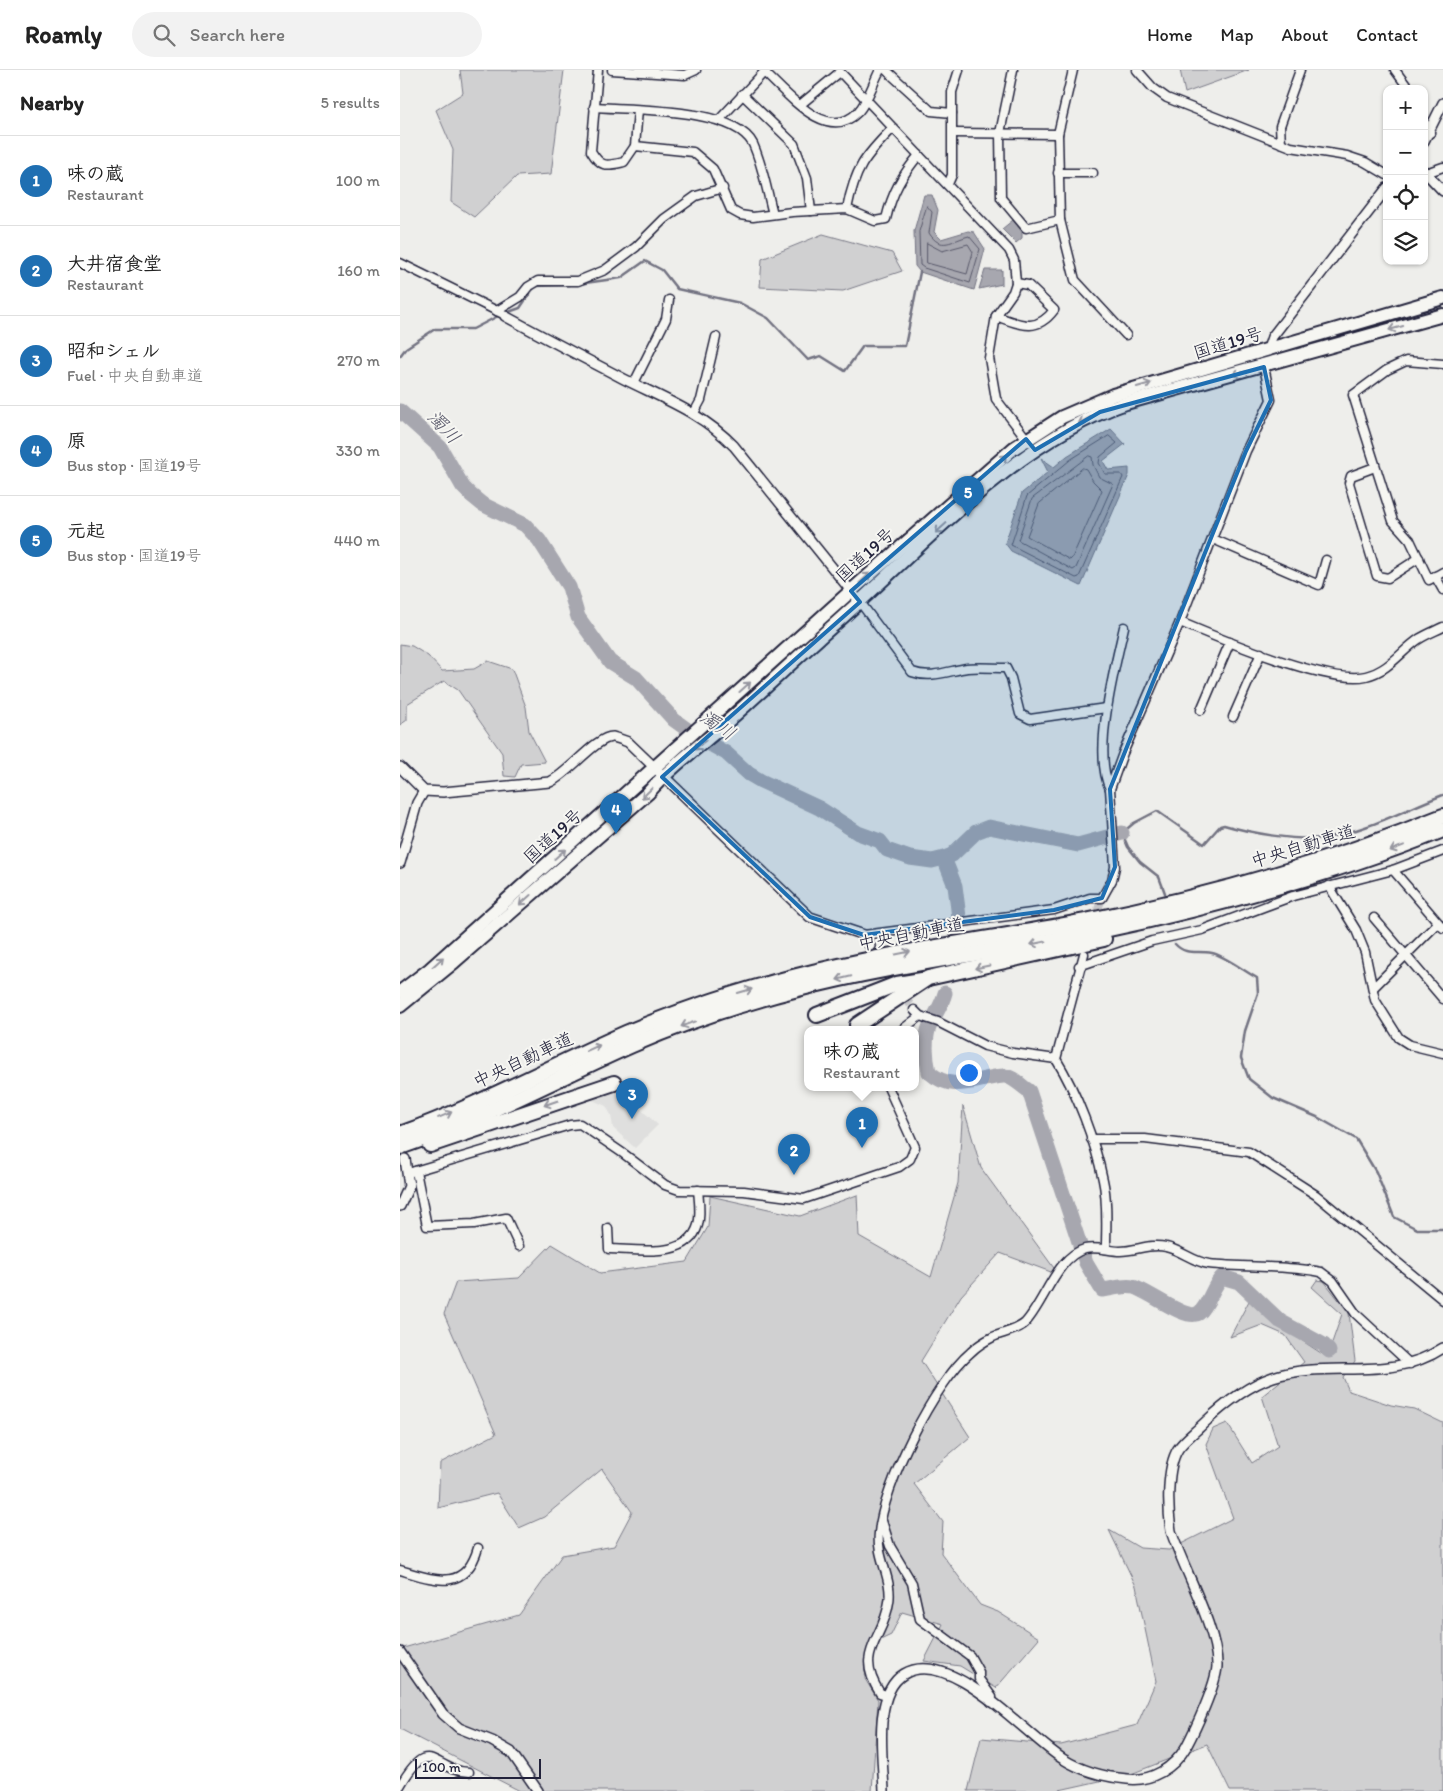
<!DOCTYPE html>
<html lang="en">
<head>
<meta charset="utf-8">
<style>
  :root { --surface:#fff; --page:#f2f2f2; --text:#222; --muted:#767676; --line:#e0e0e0; --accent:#1f6fb2 }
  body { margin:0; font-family:Itim,"Klee One",sans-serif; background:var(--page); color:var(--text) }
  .controls { position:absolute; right:15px; top:15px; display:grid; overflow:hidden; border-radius:10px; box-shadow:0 1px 4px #0004 }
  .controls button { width:45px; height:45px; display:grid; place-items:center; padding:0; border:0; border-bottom:1px solid var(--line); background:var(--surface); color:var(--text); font:25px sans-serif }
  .scale { position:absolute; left:15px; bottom:12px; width:126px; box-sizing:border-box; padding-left:5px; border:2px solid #22223b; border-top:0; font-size:14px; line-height:18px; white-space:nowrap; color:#22223b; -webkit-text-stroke:4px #f6f6f2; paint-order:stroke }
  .you { position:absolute; left:568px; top:1002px; width:18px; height:18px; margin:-12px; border:4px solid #fff; border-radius:50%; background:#1a73e8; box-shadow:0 0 0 8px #1a73e833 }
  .badge { display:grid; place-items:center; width:32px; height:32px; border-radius:50%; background:var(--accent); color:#fff; font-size:16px; font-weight:700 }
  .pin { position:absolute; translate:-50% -41px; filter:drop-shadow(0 1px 2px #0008) }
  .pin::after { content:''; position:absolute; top:26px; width:18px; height:15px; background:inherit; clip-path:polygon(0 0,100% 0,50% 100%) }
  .popup { position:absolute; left:404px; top:956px; width:115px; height:65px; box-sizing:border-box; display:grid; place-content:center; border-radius:10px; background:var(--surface); filter:drop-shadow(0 1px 4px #0005); font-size:16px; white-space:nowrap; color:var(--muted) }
  .popup b { font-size:19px; color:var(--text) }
  .popup::after { content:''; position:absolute; left:50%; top:100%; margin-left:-10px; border:10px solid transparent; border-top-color:var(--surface) }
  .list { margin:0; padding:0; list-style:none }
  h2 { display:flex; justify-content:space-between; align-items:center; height:65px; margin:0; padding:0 20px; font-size:21px }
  h2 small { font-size:16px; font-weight:400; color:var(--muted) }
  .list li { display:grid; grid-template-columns:32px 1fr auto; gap:15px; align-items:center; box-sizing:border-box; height:90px; padding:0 20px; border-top:1px solid var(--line) }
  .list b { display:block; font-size:19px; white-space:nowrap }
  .list p { margin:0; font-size:16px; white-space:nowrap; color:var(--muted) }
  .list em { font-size:16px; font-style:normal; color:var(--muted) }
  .icon { flex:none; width:28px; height:28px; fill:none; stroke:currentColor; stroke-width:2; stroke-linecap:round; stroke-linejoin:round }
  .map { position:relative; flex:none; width:1043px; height:1721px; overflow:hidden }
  header { display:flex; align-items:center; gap:30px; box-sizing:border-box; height:70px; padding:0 25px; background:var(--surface); border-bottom:1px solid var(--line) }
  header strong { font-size:24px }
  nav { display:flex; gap:28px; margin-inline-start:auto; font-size:18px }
  .search { width:350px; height:45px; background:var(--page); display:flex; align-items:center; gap:12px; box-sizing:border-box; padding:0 18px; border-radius:28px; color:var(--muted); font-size:19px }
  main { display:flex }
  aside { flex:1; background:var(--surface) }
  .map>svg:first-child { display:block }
  .built { fill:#dfdfde }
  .green { fill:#d0d0d1; stroke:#797986 }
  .water { fill:#a7a7af; stroke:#727281 }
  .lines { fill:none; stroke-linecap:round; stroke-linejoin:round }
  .shore { stroke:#575769; stroke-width:1 }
  .stream { stroke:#727281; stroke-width:2.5 }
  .river { stroke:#a7a7af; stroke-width:15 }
  .minor-tunnel { stroke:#c5c5c8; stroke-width:8; stroke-dasharray:8 4; stroke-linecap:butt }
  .minor-casing { stroke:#22223b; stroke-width:11 }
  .tertiary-casing { stroke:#22223b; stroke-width:12 }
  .trunk-casing { stroke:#22223b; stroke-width:16 }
  .motorway-casing { stroke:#22223b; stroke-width:18 }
  .minor { stroke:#f6f6f2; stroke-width:8 }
  .tertiary { stroke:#f6f6f2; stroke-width:9 }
  .trunk { stroke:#f6f6f2; stroke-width:12 }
  .motorway { stroke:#f6f6f2; stroke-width:14 }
  .oneway { stroke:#9797a0 }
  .marked { fill:#1f6fb2; fill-opacity:0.2; stroke:#1f6fb2; stroke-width:4; stroke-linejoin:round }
  .labels { text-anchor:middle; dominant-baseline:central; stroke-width:4; stroke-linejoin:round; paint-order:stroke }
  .street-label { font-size:18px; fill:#22223b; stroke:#f6f6f2 }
  .water-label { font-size:19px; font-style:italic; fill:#575769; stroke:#f6f6f2 }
</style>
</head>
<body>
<header>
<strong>Roamly</strong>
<div class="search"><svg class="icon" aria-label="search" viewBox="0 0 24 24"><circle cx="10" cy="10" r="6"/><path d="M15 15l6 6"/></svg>Search here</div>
<nav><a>Home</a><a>Map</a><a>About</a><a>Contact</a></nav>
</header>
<main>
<aside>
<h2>Nearby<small>5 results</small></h2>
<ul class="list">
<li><span class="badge">1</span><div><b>味の蔵</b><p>Restaurant</p></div><em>100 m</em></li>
<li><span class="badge">2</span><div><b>大井宿食堂</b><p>Restaurant</p></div><em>160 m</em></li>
<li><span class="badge">3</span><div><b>昭和シェル</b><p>Fuel · 中央自動車道</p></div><em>270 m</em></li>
<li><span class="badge">4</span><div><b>原</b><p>Bus stop · 国道19号</p></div><em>330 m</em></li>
<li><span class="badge">5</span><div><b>元起</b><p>Bus stop · 国道19号</p></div><em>440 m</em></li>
</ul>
</aside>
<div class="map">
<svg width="1043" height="1721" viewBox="0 0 1043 1721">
  <rect width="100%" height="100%" fill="#eeeeeb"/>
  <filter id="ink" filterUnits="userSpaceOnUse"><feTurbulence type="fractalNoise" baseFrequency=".02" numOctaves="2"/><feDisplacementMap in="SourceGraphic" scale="10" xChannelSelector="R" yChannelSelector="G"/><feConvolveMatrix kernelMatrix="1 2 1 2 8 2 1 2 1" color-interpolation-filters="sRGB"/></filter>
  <g filter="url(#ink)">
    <polygon class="built" points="212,1018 222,1022 258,1055 235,1078 213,1058 211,1045 206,1036 190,1029 187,1025"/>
    <g class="green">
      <polygon points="60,0 164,0 151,104 117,106 74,147 51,132 53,80 36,40 63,23"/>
      <polygon points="780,0 849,0 785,23"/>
      <polygon points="423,164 492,183 502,201 443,221 360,217 362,189"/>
      <polygon points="0,574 12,576 28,586 42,601 74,599 88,591 112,599 126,637 129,661 145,692 121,694 115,707 104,706 102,683 58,620 44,611 7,634 7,650 0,655"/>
      <polygon points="563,1036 581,1098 659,1205 600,1183 561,1226 521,1291 570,1367 514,1414 543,1452 541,1483 580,1535 598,1542 639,1568 596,1618 560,1596 524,1591 543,1554 502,1542 491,1565 468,1576 465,1609 478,1630 472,1721 120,1721 0,1659 0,1579 119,1545 162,1485 214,1476 232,1442 202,1399 144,1447 119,1458 97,1423 38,1438 40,1393 96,1364 44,1244 56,1212 119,1208 152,1174 200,1203 287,1192 308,1157 310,1126 400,1146 457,1125 459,1166 531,1207 558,1113"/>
      <polygon points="917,1210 924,1211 949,1243 955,1291 943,1307 949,1321 991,1335 1014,1339 1043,1353 1043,1721 830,1721 807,1674 731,1704 655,1721 568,1721 581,1668 661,1675 737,1655 756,1611 736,1516 709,1460 740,1478 769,1480 833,1448 806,1374 813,1359 827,1353 852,1393 878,1376 862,1326 904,1292 885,1265 862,1255 830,1267 850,1229 878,1255 927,1287 942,1244 912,1217"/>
    </g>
    <g class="water">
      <polygon points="524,125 532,125 538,140 534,162 541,169 568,161 574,162 585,179 574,220 520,202 515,196 514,161"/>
      <polygon points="613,150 622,161 622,168 616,173 602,159"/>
      <polygon points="585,200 602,200 602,214 579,219"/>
      <polygon points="711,359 725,374 703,391 708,400 729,398 729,405 681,516 611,481 605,473 622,423 648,402 641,388 654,397 667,386"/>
    </g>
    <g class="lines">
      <g class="shore">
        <path d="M527,136L532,142L529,163C541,182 552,170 569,166L580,179L570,213L524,198L520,195L519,162Z"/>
        <polygon points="527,173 542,181 568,174 573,182 567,204 527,193"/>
        <polygon points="709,366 717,373 700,387 699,393 705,404 721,404 723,407 679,507 676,508 611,475 627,426 670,390"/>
        <polygon points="689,386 692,387 693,395 699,407 713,414 676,498 673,500 618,470 632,429"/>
        <polygon points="683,398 686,399 693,411 702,420 672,488 670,490 627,466 639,434"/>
      </g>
      <g class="stream">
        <polyline points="178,214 221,208 245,191 262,200 277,219 340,233 368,248 408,290 421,286 445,301 463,276 505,276 520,202"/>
        <polyline points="106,243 120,238 135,216 170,215"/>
        <polyline points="0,286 6,278 35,259 73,259 100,245"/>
        <path d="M765,823L759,807L740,792L728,777L722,763L734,753L757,741L804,774L820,756L824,755C851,763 895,771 923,768C964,762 1004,740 1043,725"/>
        <path d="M775,874C786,886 797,880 812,883C823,885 846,902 857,908L858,923L845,961L841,988L849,1009L873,1028L917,1047L956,1069L976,1102L994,1147L1017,1159H1043"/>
      </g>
      <g class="river">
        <polyline points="0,341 40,377 63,417 71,425 82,434 125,455 139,470 169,517 178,547 210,592 236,608 274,650 299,668 326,683 349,704 361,711 419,738 458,763 480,771 487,780 510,788 532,791 544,788 552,785 576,762 589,757 678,775 722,763"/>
        <polyline points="544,788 555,816 559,847"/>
        <path d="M545,923C542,935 535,944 530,955C524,968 526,989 529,1002C553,1024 576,1008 603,1006C612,1005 622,1017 629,1021L686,1193L702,1220C711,1219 724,1215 733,1217C748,1220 786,1252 799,1243C809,1235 812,1217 822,1207L839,1212L880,1251L924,1275L929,1281"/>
      </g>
      <g class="minor-tunnel">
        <polyline points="694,851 702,828"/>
        <polyline points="485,899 514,940"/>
      </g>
      <defs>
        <g id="minor">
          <path d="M198,0L191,81C201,98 206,96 224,92L235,76L293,82L313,99L331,140L340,145L353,147L392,142L447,139L475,151L486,149C492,123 502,105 519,85"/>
          <polyline points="212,0 285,5 296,0"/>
          <polyline points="486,0 531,41 552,43"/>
          <polyline points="613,0 600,63 601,128 626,158 660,150 658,64"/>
          <polyline points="737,0 753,18 767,28 891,77 947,86 965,92 987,105"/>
          <polyline points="995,0 1009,19"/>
          <path d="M365,3C387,23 427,74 458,42C468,31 473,13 480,0"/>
          <polyline points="342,24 394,74 407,108 411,141"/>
          <polyline points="400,35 440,2 609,180 614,190 616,213 613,222 596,246 589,288 596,329 629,372"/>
          <path d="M194,37C232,40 334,37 353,74C363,96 367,122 373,144"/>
          <polyline points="319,50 366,0"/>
          <polyline points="1024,51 1030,63"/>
          <polyline points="553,63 658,64 673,0"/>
          <polyline points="881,73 880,56 900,0"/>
          <polyline points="235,76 238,40"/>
          <polyline points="658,103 693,103"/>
          <polyline points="1026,103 1043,97"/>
          <polyline points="548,114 552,105 552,22 559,0"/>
          <path d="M447,139C455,99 464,87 493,58"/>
          <polyline points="660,150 675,210 726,265"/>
          <polyline points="0,193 101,243"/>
          <polyline points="97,241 120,227 128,217 138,211 178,211 205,200 236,177 264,149 296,126 323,118"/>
          <path d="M596,246C619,254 636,264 654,240L628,215L616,213"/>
          <polyline points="1043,294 1006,291 987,300 953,325 993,451 1010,470 1029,510 1043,502"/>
          <polyline points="234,313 266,249 269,230"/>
          <polyline points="294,343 301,330 316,267"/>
          <polyline points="975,397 951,406 949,413 977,506 988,508 1019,488"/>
          <polyline points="813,469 919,515 926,490"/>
          <polyline points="1035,506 1043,520"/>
          <path d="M460,532L512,602C531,609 548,601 567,598C579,597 593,598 606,598L611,608L620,644L630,649L706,638"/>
          <path d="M780,552C818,568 929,615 966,606C990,600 1000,582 1019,569C1027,564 1035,561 1043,557"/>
          <polyline points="801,640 830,572"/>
          <polyline points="833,647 861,583"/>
          <path d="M710,719C692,683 715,597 724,557"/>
          <polyline points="993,800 1043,858"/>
          <polyline points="929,816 956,860 965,882 975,930 999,968 1010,975 1043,983"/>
          <polyline points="974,848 1043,929"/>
          <polyline points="464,865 654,840 690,828 702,828 712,810 715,797 710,719 723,683 780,552 846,381 871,330 864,297"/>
          <path d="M684,884L656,989C677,1023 695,1071 703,1110C708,1132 706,1157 706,1179"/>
          <polyline points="679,896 752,871 802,860 893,826 993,800 1043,781"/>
          <polyline points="973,918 1038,853"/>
          <polyline points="514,940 520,946 538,952 585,976 613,983 656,989"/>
          <polyline points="503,959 520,946"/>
          <polyline points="691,1069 745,1069 849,1082 916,1125 1043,1230"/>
          <polyline points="16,1101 27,1156 74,1154 106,1148 119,1176"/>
          <polyline points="8,1103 170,1055 180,1054 224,1084 265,1115 279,1120 344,1121 404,1129 499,1097 510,1089 515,1077 488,1017"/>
          <path d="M208,1158L209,1179C236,1179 288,1190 298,1155C301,1144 299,1131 298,1120"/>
          <polyline points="482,1451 490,1476 512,1513 520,1549 570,1586 579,1602 579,1609 592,1627 591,1632"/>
          <path d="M0,1500C34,1510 65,1523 78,1478"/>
          <path d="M486,1625L480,1623C453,1582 484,1570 489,1532C493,1509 476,1487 479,1463C483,1416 534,1313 571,1282C577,1276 585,1271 593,1267C602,1263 618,1260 625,1253C644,1233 657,1186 685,1179C696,1176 709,1181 720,1181C736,1181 750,1173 766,1177C781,1180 793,1192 809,1194C846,1198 884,1195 921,1202L933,1211L956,1244L1010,1294"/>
          <path d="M0,1716C31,1663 31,1701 69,1702"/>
        </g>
        <g id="tertiary">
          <polyline points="1024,71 1043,33"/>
          <polyline points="1024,101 1043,121"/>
          <path d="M105,246C145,268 184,288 224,309C264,329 302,343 334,376L460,532"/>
          <polyline points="868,279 872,267 987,118"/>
          <path d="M0,697L24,721L43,722L150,712C168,704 197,666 213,667C217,668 223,670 228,672L410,847L464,865L470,876"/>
          <polyline points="0,793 17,733 24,721"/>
          <polyline points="0,1136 9,1116 5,1089"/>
          <polyline points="0,1582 43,1644 59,1658 92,1671 111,1682 138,1721"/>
          <path d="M484,1721C483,1689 472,1623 504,1604C550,1576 626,1666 663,1689C682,1701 705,1707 727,1709C751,1712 774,1698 786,1677C795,1660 816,1615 817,1596C818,1560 783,1498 771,1461C768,1440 766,1398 778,1379C784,1370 794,1363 802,1355C822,1336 846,1316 873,1307C930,1289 990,1313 1043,1278"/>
        </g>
        <g id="trunk">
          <polyline points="0,922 30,899 451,521 614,378 662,347 713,325 1043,228"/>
          <path d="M0,936L54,892L248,723C269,699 294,680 318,660C358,625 396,588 436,553C522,477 616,370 726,333L1043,245"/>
        </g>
        <g id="motorway">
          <polyline points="417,945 497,914 522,910"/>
          <polyline points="457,955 528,908 704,869"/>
          <path d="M0,1064C78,1036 151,996 226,963C280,940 336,922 393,907C489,882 587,870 685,851C807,827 927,793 1043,746"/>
          <polyline points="30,1075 214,1013"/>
          <path d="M0,1077C80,1050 155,1009 232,975C285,952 342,933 398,919C498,893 600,882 700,861C817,836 932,805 1043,760"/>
        </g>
      </defs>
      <use href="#minor" class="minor-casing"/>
      <use href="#tertiary" class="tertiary-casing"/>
      <use href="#trunk" class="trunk-casing"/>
      <use href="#motorway" class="motorway-casing"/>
      <use href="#minor" class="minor"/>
      <use href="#tertiary" class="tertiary"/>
      <use href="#trunk" class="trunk"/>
      <use href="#motorway" class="motorway"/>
    </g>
    <defs><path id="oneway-shaft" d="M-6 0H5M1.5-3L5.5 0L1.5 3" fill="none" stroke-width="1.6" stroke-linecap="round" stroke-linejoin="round" transform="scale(1.25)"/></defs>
    <g class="oneway">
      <use href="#oneway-shaft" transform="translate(996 258) rotate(164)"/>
      <use href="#oneway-shaft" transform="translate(840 303) rotate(165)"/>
      <use href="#oneway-shaft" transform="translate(744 315) rotate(-16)"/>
      <use href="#oneway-shaft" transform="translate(685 350) rotate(152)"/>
      <use href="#oneway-shaft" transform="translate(601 390) rotate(-41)"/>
      <use href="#oneway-shaft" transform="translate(541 458) rotate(138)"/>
      <use href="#oneway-shaft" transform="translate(465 508) rotate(-42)"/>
      <use href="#oneway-shaft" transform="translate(345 617) rotate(-42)"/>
      <use href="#oneway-shaft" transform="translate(300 675) rotate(140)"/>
      <use href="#oneway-shaft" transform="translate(247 723) rotate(136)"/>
      <use href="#oneway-shaft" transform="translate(997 778) rotate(159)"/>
      <use href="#oneway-shaft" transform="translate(160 784) rotate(-42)"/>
      <use href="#oneway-shaft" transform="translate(125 830) rotate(138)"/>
      <use href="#oneway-shaft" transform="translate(638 873) rotate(169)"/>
      <use href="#oneway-shaft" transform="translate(503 883) rotate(-11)"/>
      <use href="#oneway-shaft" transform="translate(38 892) rotate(-42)"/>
      <use href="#oneway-shaft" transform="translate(582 897) rotate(168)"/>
      <use href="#oneway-shaft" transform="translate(444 908) rotate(167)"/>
      <use href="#oneway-shaft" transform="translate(345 921) rotate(-16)"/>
      <use href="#oneway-shaft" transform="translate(288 954) rotate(160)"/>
      <use href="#oneway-shaft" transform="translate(193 978) rotate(-24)"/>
      <use href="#oneway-shaft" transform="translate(151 1033) rotate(161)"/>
      <use href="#oneway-shaft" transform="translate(45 1045) rotate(-23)"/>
    </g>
  </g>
  <path class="marked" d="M864,297L871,330L846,381L710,719L715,797L702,828L654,840L464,865L410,847L262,707L460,532L451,521L626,369L635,380L700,342Z"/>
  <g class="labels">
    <g class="street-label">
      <text transform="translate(828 273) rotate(-17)">国道19号</text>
      <text transform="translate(465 485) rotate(-42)">国道19号</text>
      <text transform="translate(153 766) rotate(-42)">国道19号</text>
      <text transform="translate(903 776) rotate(-17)">中央自動車道</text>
      <text transform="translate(511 864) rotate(-11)">中央自動車道</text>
      <text transform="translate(123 990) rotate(-25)">中央自動車道</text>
    </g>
    <g class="water-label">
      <text transform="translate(44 357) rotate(46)">濁川</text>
      <text transform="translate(318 655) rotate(34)">濁川</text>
    </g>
  </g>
</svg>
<div class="controls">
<button>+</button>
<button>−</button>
<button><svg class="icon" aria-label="locate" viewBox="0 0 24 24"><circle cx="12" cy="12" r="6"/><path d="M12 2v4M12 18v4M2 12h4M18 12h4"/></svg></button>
<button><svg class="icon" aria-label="layers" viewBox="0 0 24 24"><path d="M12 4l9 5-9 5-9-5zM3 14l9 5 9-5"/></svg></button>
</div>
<div class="scale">100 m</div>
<div class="you"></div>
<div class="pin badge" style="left:462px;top:1078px">1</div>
<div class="popup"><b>味の蔵</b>Restaurant</div>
<div class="pin badge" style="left:394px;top:1105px">2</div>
<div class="pin badge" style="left:232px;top:1049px">3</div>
<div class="pin badge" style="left:216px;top:764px">4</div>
<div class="pin badge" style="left:568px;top:447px">5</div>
</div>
</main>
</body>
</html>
